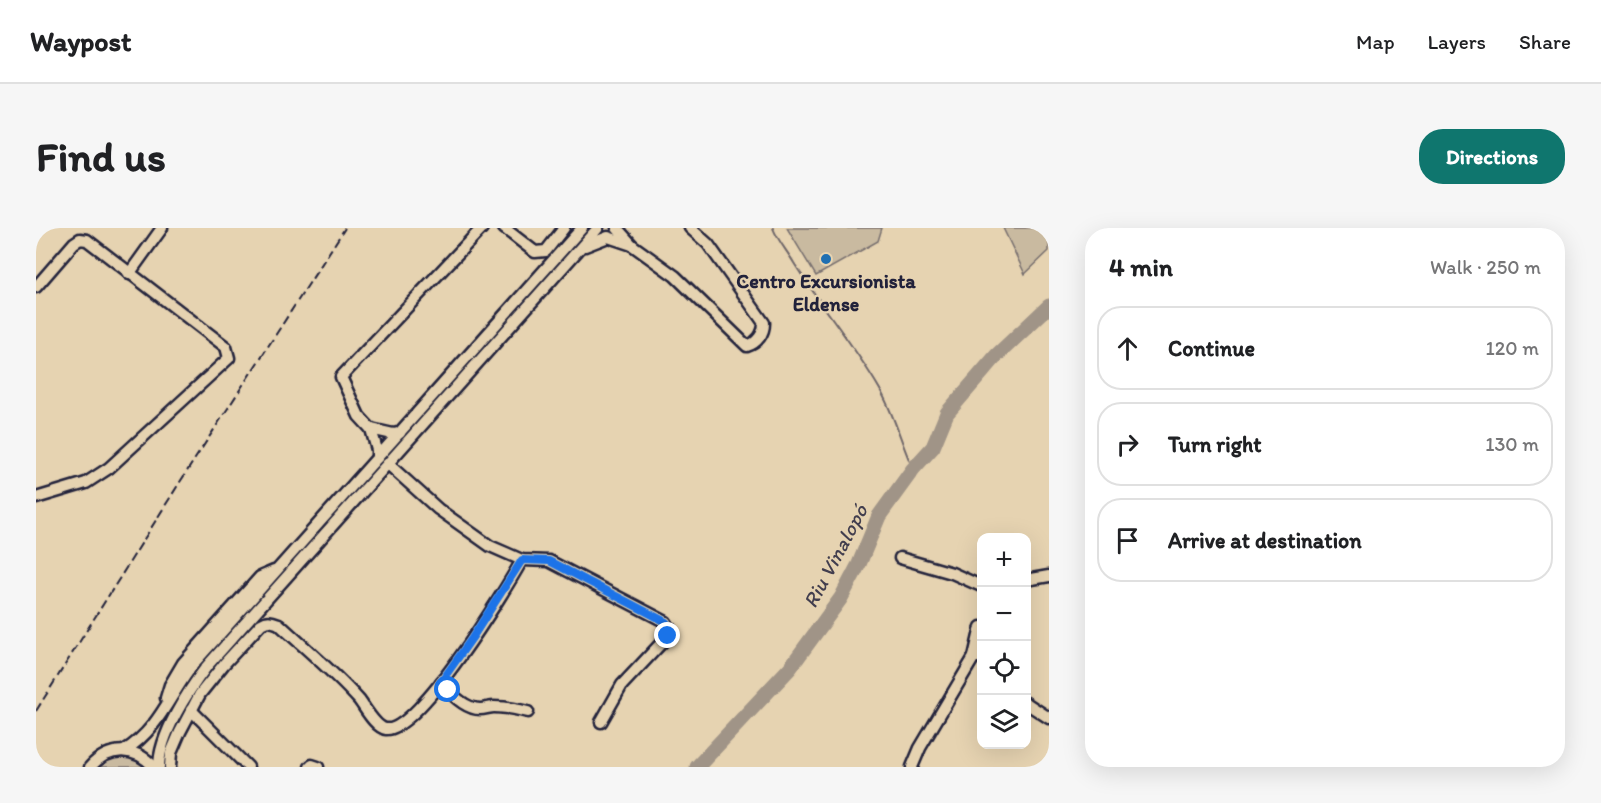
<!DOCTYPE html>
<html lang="en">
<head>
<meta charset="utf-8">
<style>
  :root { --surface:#fff; --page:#f6f6f6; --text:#202124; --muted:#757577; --line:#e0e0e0; --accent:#0f766e }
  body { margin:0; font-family:Itim,sans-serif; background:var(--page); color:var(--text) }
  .controls { position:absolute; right:18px; bottom:18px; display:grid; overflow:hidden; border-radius:12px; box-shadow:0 6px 24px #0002 }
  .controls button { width:54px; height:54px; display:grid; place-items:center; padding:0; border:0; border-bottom:2px solid var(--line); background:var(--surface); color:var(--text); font:30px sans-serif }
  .stop { position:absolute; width:18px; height:18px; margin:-14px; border:4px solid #1a73e8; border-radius:50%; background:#fff }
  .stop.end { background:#1a73e8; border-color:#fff; box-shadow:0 2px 6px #0008 }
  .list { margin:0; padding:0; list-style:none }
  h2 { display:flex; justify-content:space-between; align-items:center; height:78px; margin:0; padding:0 24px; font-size:26px }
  h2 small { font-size:20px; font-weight:400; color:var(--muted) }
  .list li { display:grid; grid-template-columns:39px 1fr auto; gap:18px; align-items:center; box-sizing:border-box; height:84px; margin:0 12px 12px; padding:0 12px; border:2px solid var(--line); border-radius:24px }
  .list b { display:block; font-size:22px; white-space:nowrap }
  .list em { font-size:20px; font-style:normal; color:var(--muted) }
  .icon { flex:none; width:33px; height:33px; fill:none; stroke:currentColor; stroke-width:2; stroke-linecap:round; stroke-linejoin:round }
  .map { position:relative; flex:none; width:1013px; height:539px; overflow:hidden; border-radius:24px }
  header { display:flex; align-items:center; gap:36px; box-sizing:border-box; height:84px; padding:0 30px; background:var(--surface); border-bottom:2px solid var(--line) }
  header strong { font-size:28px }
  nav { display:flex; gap:33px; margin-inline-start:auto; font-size:21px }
  .intro { display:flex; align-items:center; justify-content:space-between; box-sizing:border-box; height:144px; padding:0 36px }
  h1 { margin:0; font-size:42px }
  .button { padding:15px 27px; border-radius:24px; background:var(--accent); color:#fff; font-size:21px; font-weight:700 }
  main { display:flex; gap:36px; padding:0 36px }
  aside { flex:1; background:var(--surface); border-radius:24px; box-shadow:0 6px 24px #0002 }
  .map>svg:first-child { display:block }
  .green { fill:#c9baa0; stroke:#766e6e; stroke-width:1.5 }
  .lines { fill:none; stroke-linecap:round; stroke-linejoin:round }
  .stream { stroke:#6e6669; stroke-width:2 }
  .river { stroke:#a09487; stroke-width:15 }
  .minor-casing { stroke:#22223b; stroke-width:15 }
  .minor { stroke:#e6d3b1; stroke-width:10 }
  .rail { stroke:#22223b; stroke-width:2; stroke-dasharray:9 4.5; stroke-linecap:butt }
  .route { stroke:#1a73e8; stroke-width:8 }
  .poi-dot { fill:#1f6fb2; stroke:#e6d3b1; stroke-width:2 }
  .labels { text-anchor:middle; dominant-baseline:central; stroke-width:4.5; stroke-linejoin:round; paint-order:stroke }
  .poi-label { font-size:20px; font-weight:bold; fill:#22223b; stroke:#e6d3b1 }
  .water-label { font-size:21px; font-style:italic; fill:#423e4e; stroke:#e6d3b1 }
</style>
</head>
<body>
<header>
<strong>Waypost</strong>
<nav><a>Map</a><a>Layers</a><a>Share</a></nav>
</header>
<div class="intro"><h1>Find us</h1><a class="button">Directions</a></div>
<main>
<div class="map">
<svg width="1013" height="539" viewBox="0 0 1013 539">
  <rect width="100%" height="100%" fill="#e6d3b1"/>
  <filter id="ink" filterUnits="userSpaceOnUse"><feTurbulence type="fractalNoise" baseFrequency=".0167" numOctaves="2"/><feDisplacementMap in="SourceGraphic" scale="12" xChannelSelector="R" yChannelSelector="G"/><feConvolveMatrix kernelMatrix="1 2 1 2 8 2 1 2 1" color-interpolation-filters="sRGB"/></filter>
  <g filter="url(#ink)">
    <g class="green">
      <polygon points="751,0 846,0 842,13 780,48"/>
      <polygon points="967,0 1013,0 1013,23 989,46"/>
      <path d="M85,527C95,529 104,531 111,539H61L73,530Z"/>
    </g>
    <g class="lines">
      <path class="stream" d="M737,0C742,13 751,23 758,35C785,78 818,117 843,160C858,185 865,215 877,241"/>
      <polyline class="river" points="661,539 754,440 805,370 823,336 843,288 877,241 897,219 911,185 961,127 1013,78"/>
      <defs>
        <g id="minor">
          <polyline points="468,0 499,24 510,23 528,0"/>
          <path d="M581,0L596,17L639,48L711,118C721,115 728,106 728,95L672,16L654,0"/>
          <polyline points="549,18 572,9 596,17"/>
          <polyline points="93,46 126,0"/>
          <polyline points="0,59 38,15 44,11 51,12 190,119 193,130 73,240 50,255 0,270"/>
          <polyline points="335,201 357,206 364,205"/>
          <polyline points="341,230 341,222 335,201 323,188 305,149 446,0"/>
          <polyline points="352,236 402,281 454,318 486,332 513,333 630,394 633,399 632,408 586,457 565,494"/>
          <polyline points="864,330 916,345 945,358"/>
          <polyline points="990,352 1013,348"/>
          <polyline points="945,399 938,429 945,429"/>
          <path d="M405,454C414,465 429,481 444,481C449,481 454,479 458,479C470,479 480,481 492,484"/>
          <polyline points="130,470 134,457 147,435 224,349 238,343"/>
          <polyline points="990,475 1013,490"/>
          <polyline points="155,482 212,539"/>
          <path d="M88,523C124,501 134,465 159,434L546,0"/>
          <path d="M54,539C73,518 99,518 118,539"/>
          <path d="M123,539C123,507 152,463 171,438L562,0"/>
          <path d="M134,539L135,525L144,504L164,466L188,436L225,396C232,392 235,393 243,396C270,421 298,444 323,472C329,480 340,500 350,501C382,505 470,361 486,332"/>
          <polyline points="274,539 276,537 282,539"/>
          <polyline points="876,539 884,520 938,429"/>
        </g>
      </defs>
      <use href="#minor" class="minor-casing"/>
      <use href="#minor" class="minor"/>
      <polyline class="rail" points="0,483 144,254 309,0"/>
    </g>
  </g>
  <g class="lines" filter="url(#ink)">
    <polyline class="route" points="412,462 405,454 436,410 486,332 513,333 630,394 633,399 632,408"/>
  </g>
  <circle class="poi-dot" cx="790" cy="31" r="6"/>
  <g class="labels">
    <g class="poi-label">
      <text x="790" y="53">Centro Excursionista<tspan x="790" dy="23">Eldense</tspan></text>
    </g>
    <g class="water-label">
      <text transform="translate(799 328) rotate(-62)">Riu Vinalopó</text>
    </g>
  </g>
</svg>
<div class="controls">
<button>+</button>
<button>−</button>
<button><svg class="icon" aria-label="locate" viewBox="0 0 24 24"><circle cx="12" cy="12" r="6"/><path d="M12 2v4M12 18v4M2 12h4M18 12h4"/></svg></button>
<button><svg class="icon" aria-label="layers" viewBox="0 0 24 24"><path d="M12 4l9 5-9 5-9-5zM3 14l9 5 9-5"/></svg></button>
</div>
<div class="stop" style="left:412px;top:462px"></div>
<div class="stop end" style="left:632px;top:408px"></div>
</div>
<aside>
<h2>4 min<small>Walk · 250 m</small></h2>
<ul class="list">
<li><svg class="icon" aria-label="ahead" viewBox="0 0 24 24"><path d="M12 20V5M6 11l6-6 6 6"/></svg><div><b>Continue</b></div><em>120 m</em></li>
<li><svg class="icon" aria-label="right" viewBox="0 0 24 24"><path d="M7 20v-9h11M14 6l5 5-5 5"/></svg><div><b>Turn right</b></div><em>130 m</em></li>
<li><svg class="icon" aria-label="arrive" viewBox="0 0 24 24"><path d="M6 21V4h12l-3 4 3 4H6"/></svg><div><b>Arrive at destination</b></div></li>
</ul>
</aside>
</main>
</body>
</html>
